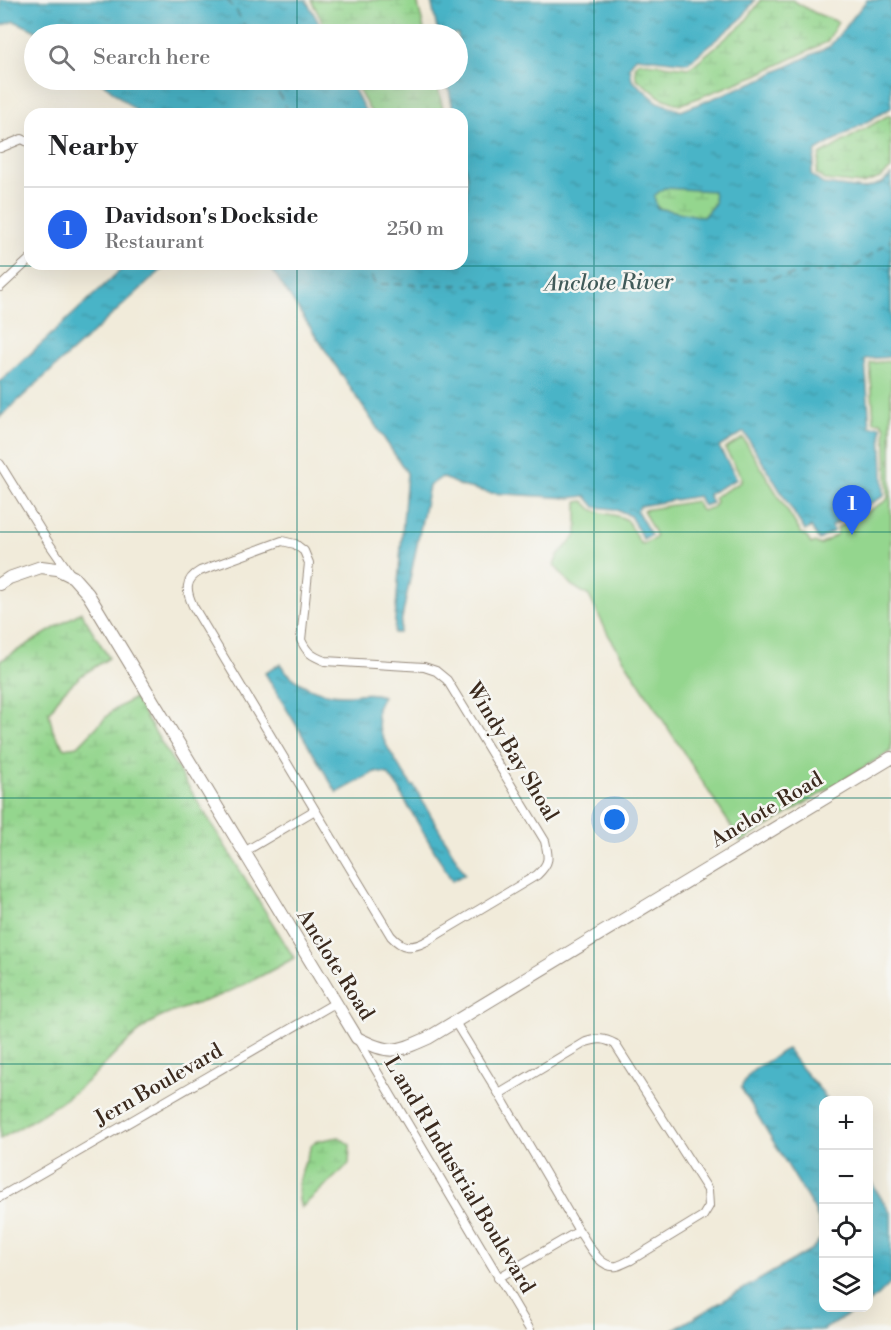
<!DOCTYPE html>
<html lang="en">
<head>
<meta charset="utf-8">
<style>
  :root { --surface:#fff; --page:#f6f6f6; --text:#202124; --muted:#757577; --line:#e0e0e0; --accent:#2563eb }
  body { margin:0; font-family:"Libre Bodoni",serif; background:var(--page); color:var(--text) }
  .controls { position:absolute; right:18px; bottom:18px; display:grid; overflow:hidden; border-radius:12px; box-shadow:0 6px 24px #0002 }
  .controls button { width:54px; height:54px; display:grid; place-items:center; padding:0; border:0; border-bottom:2px solid var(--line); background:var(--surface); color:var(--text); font:30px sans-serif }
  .you { position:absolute; left:615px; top:820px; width:21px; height:21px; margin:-15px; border:4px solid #fff; border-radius:50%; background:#1a73e8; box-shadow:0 0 0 9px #1a73e833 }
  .badge { display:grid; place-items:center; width:39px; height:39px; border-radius:50%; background:var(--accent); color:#fff; font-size:20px; font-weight:700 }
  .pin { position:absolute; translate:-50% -50px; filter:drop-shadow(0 2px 3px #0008) }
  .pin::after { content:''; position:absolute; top:32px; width:21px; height:18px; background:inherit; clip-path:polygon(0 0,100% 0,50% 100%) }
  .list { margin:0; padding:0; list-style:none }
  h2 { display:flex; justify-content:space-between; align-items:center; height:78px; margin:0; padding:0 24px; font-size:26px }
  h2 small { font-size:20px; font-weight:400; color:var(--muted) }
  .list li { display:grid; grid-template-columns:39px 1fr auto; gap:18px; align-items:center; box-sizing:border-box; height:84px; padding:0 24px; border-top:2px solid var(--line) }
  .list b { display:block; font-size:22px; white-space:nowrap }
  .list p { margin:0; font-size:20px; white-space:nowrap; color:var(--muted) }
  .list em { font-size:20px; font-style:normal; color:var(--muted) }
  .icon { flex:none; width:33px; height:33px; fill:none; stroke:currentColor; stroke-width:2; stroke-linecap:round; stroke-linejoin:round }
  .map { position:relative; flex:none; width:891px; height:1330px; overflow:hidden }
  .search { position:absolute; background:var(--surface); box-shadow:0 6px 24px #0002; left:24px; top:24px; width:444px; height:66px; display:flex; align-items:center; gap:15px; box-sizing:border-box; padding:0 21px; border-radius:33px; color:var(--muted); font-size:22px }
  .panel { position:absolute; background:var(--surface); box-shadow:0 6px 24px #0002; left:24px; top:108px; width:444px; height:162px; border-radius:18px }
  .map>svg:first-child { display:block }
  .wetland { fill:url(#wetland-marsh); stroke:#688056; stroke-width:1.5 }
  .green { fill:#94d68e; stroke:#688056; stroke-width:1.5 }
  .water { fill:url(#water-ripples); stroke:#426f72; stroke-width:1.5; fill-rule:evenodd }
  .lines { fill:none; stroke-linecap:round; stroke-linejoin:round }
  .ferry { stroke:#405a59; stroke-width:1.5; stroke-dasharray:8 6; stroke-linecap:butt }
  .street-casing { stroke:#968a7c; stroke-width:10 }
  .secondary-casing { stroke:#968a7c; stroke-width:14 }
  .street { stroke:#fff; stroke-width:8 }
  .secondary { stroke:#fff; stroke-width:12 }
  .grid { fill:none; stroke:#0f766e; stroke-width:1.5; stroke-opacity:0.55 }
  .labels { text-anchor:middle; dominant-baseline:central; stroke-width:5; stroke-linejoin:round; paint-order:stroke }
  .street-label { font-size:21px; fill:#3b2a1e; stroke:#f6f6f2 }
  .water-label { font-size:22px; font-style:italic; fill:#405a59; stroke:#f6f6f2 }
</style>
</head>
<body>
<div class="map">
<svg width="891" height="1330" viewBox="0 0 891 1330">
  <defs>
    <pattern id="wetland-marsh" width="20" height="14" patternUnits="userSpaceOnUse" patternTransform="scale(1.5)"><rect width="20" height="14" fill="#94d68e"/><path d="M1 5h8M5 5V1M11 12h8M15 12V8" fill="none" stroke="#80b87a"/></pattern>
    <pattern id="water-ripples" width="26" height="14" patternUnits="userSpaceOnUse" patternTransform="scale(1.5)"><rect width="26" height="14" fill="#49b4c7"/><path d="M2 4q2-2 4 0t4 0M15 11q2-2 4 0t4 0" fill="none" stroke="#3e93a1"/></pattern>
  </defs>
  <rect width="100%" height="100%" fill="#f6f6f2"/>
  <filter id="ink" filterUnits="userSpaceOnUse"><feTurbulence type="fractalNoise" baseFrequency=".0167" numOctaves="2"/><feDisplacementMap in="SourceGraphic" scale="12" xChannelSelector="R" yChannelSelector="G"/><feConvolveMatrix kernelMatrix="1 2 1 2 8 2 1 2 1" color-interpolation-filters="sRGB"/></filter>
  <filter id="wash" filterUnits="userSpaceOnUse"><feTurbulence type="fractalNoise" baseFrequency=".008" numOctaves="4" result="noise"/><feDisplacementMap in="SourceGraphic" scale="24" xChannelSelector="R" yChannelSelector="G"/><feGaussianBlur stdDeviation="1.35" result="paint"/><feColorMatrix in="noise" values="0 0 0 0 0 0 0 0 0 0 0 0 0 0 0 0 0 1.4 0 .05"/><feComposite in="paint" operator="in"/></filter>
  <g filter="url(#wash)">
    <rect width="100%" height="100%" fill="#f1ebda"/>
    <g class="wetland">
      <polygon points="311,0 417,0 425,34 329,34"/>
      <polygon points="760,0 792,0 815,13 838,22 827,42 757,75 680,105 660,97 636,78 635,67 638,62 688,68 691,67 744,23 759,3"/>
      <polygon points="353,80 436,80 444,114 372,114"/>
      <polygon points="887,116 891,116 891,169 880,178 862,184 824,180 816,174 820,155"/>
      <polygon points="664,188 713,189 715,203 703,217 657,208 653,196"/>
      <path d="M81,612L109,658L82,675L62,693L49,713L53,731L64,748L78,746L112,711L134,698L294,958C269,972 244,986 216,997C195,1005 172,1010 152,1022C127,1038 108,1064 84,1084C58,1106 29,1122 0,1139V661Z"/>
      <path d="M339,1137L350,1145L349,1164L301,1208C293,1184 304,1166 312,1144L317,1141Z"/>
    </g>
    <path class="green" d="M891,361V751L741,842L609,636L589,596L571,585L554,565L558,555L577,535V502L584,501C587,504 589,507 592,509C600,515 616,513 627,520L640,543L643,544L654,539L656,536L643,510L696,501L700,509L702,511L713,507L716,502L714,497L741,482V476L725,449L743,438L801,533L806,536L811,544L815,542L820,545L836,535L838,532L837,528L886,501L888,498L885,427L881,422H874L870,363Z"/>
    <g class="water">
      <polygon points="0,0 306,0 325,34 41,34 30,28 14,21 0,26"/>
      <path d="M431,0H755L741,19L688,63L636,57L630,66L632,80L658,102L681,111L759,80L830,46L867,0H891V108L816,151L811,175L823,184L863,189L882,183L891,175V357L865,359L870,427L881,426L884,496L831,526L834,531L819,540L811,527L805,531L744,432L719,447L737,479L708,494L712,503L703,506L698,496L640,506L637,511L651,535L643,539L630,516L625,513L613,509L595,507L586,496L569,498L490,493L461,486L442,477L429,486L399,633H394L407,473L268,264H462V208L466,206L467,176L462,154V114H454L447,80H458V34H438ZM664,188L713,191L715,203L703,217L657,208L654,196Z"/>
      <polygon points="99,80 349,80 367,114 140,114"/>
      <polygon points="127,264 168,264 0,417 0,382"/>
      <path d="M280,664C297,687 322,696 350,695C361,694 372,692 383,696C381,700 378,705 377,709C374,733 400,767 412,786H414L465,874L452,881L401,794L402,793L388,774L375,772L337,793L265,673Z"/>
      <path d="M787,1049L801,1068L823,1093L827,1100H824V1308H860L823,1330H673L812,1249L821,1238L819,1222L814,1209L741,1088C750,1068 758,1068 774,1057C778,1054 782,1051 787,1049Z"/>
      <polygon points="868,1177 891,1214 891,1283 878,1296 869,1302"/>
    </g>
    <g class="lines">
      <g class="ferry">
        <polyline points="227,0 236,10 249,34"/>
        <polyline points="272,80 289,114"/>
        <polyline points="365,264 375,284 693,288 855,267 891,240"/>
      </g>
    </g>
  </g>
  <g filter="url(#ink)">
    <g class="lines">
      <defs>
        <g id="street">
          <polyline points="0,148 22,139 30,143"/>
          <polyline points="0,287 30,259"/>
          <polyline points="0,464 48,542 71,575"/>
          <path d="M244,852L315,810L391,936C402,948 411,949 425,942L537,875C550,863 549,858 545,841L447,680L436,671L424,667L325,661C312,656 307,653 301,640L309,563L304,551L295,544L282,541L200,571C184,580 186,591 193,606L315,810"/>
          <path d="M455,1022L499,1094L586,1042C598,1038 604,1038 615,1044L708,1190L709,1206L703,1216L631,1260C626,1262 621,1265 617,1266C599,1269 588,1243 579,1231L499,1094"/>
          <polyline points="357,1038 530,1330"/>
          <polyline points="0,1197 335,1003"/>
          <polyline points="498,1278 579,1231"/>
        </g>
        <path id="secondary" d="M0,584L9,578L41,567L57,569L73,577L88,594L357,1038C389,1054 395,1053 428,1038L891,758"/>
      </defs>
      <use href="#street" class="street-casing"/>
      <use href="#secondary" class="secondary-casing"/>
      <use href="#street" class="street"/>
      <use href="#secondary" class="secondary"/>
    </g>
  </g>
  <path class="grid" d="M297,0V34M594,0V1330M297,80V114M297,264V1330M0,266H891M0,532H891M0,798H891M0,1064H891"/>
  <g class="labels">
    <g class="street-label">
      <text transform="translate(512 752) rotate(59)">Windy Bay Shoal</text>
      <text transform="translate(767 810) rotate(-31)">Anclote Road</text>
      <text transform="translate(335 965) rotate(58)">Anclote Road</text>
      <text transform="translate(159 1085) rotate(-30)">Jern Boulevard</text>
      <text transform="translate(459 1175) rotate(59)">L and R Industrial Boulevard</text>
    </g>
    <g class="water-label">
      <text transform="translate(609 283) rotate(-1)">Anclote River</text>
    </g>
  </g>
</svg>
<div class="controls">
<button>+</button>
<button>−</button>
<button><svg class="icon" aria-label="locate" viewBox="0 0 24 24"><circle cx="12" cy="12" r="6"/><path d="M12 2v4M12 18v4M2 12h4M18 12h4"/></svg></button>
<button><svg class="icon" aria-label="layers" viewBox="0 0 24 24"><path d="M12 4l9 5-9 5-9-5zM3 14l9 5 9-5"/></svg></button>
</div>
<div class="you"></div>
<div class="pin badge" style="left:852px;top:535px">1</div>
<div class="search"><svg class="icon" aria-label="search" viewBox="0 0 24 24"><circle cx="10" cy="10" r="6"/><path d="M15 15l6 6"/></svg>Search here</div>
<section class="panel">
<h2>Nearby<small></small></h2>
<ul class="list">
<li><span class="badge">1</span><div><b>Davidson's Dockside</b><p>Restaurant</p></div><em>250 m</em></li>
</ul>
</section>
</div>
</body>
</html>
